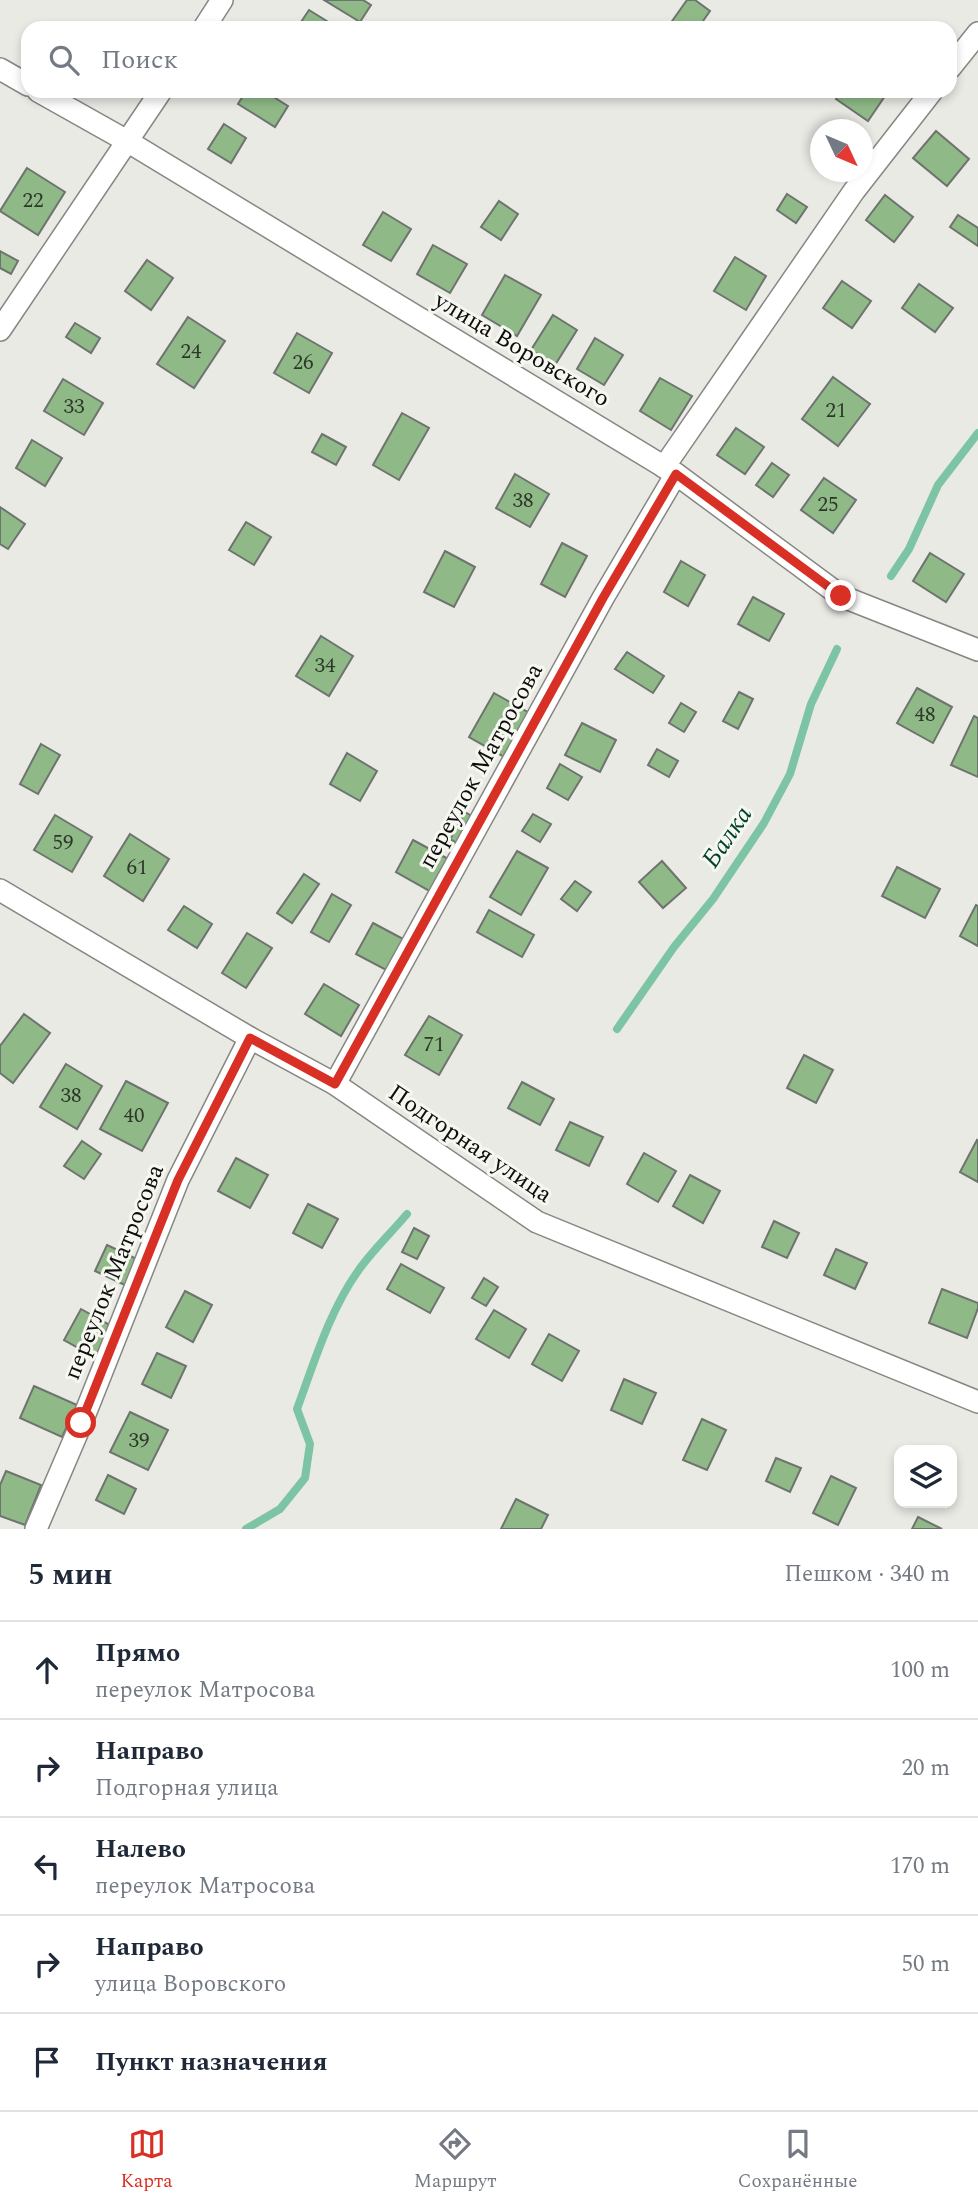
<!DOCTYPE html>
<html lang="ru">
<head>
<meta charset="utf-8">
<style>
  :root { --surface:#fff; --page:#f2f2f3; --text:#1f2937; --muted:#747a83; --line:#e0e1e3; --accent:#d93025 }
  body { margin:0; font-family:Spectral,serif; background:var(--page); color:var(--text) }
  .controls { position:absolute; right:21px; bottom:21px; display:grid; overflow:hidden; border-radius:14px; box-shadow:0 4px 10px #0003 }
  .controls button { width:63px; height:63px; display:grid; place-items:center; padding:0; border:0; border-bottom:2px solid var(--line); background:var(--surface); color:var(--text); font:35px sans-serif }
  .compass { position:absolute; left:810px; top:119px; width:63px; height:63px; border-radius:50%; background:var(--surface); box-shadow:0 4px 10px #0003; rotate:134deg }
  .stop { position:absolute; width:21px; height:21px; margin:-16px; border:5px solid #d93025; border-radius:50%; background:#fff }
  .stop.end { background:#d93025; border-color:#fff; box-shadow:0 2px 7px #0008 }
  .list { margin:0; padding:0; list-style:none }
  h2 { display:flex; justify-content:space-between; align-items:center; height:91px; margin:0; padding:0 28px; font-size:30px }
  h2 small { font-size:23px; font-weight:400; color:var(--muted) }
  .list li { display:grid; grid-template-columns:46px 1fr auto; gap:21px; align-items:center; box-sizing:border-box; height:98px; padding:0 28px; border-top:2px solid var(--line) }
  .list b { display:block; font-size:26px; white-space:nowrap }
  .list p { margin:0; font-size:23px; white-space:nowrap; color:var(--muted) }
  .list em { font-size:23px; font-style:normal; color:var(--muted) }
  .icon { flex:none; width:38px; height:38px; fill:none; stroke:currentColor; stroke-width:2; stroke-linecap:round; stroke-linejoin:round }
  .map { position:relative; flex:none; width:978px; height:1529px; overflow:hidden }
  .search { position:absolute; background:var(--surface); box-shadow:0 4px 10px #0003; left:21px; right:21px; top:21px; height:77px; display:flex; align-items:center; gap:18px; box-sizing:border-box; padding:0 24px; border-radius:21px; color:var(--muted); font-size:26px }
  .sheet { height:581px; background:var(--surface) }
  nav { display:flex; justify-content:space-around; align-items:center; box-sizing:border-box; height:98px; border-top:2px solid var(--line); background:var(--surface); font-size:19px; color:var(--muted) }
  nav a { display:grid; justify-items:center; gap:4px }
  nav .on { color:var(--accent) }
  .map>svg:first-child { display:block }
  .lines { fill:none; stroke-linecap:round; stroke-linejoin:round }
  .stream { stroke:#7dc4a5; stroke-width:8 }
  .building { fill:#8fba87; stroke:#6f736f; stroke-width:2 }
  .minor-casing { stroke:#868782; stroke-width:24 }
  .minor { stroke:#fff; stroke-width:21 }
  .route { stroke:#d93025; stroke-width:9 }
  .labels { text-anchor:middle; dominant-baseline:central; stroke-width:6; stroke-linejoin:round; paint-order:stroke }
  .number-label { font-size:21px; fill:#2e382a }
  .street-label { font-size:24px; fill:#0d0d0b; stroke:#f6f7f1 }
  .water-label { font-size:26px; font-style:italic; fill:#00402c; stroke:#f6f7f1 }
</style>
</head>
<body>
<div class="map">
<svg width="978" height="1529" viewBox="0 0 978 1529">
  <rect width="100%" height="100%" fill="#e9eae4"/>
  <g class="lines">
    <g class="stream">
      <polyline points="891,576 909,549 938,485 978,433"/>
      <polyline points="617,1029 674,947 713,899 764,823 790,774 811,704 837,649"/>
      <path d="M246,1529L280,1509L305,1478L310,1444L297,1409C314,1363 329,1312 358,1271C372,1251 391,1233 407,1214"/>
    </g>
  </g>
  <g class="building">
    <polygon points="324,0 363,0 371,5 360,22"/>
    <polygon points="687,0 695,0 710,11 698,28 675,28 670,24"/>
    <polygon points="309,10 338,28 297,28"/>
    <polygon points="246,91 264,91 288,106 275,127 238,104"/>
    <polygon points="842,91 884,91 887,93 868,121 836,99"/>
    <polygon points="224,124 246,138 231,163 208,149"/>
    <polygon points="936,131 969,159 947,186 913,158"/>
    <polygon points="27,168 65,192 38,235 0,211"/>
    <polygon points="787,194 807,207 796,223 777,210"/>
    <polygon points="885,195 913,217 894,242 866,220"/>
    <polygon points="499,201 518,214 501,240 481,227"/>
    <polygon points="383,212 411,229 391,261 363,245"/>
    <polygon points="958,215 978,228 978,246 950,227"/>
    <polygon points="433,245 467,264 450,293 417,274"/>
    <polygon points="0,251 18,261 11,274 0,268"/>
    <polygon points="735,257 766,276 746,310 714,291"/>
    <polygon points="147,260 173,278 151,310 125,291"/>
    <polygon points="505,275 541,295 517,336 482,315"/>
    <polygon points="842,281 871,301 852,328 823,308"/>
    <polygon points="919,284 953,308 935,332 902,308"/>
    <polygon points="553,315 577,330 555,365 531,350"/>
    <polygon points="188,317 225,341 194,388 157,364"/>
    <polygon points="75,323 100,338 91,353 66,337"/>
    <polygon points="297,333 332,353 309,393 274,373"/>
    <polygon points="595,338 623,355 604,385 577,369"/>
    <polygon points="833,377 870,404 838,446 802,419"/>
    <polygon points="660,378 692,396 671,430 640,411"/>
    <polygon points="63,379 103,403 84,435 44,411"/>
    <polygon points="402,413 429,428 399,480 373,465"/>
    <polygon points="736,428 764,447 745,474 717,455"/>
    <polygon points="322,434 346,447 336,465 312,452"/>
    <polygon points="32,440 62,458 45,486 16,468"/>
    <polygon points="772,463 789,475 773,497 756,485"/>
    <polygon points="515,474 549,494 530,527 496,508"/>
    <polygon points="824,478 856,500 833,533 801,510"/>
    <polygon points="0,507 25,524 8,549 0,544"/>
    <polygon points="246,522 271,537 254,565 229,550"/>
    <polygon points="562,543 587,556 565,597 541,584"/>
    <polygon points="445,551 475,567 454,607 424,592"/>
    <polygon points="930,553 964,574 946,602 913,581"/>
    <polygon points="681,561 705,575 688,606 664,592"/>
    <polygon points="753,597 784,614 769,641 738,624"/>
    <polygon points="321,636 353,656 329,696 296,676"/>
    <polygon points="627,652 664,676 653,693 615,669"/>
    <polygon points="917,688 952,707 933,743 897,723"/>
    <polygon points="739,692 753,699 738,729 723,721"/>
    <polygon points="494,693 531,714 506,758 469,737"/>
    <polygon points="681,703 696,712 684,732 669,723"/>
    <polygon points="974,716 978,718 978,777 951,765"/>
    <polygon points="582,723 616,740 600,772 565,755"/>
    <polygon points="41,744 60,755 38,794 20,784"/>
    <polygon points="657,749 678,761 669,777 648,765"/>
    <polygon points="347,753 377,771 360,801 330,784"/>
    <polygon points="560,764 582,777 568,800 547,788"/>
    <polygon points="465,812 480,821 464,847 450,839"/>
    <polygon points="533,814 551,824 540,842 522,831"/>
    <polygon points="55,815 92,837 72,872 34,850"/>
    <polygon points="130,834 169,859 143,901 104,876"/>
    <polygon points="413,840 452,861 435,894 396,872"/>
    <polygon points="517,851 548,868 521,915 490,897"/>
    <polygon points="662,861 686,888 663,908 639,882"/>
    <polygon points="897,867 940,889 925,918 882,896"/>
    <polygon points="304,874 319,884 292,923 277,913"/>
    <polygon points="575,881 591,892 577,911 561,899"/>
    <polygon points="332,894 351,905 329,942 311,932"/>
    <polygon points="976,905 978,906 978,946 960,936"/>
    <polygon points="184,906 212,924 197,948 168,930"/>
    <polygon points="489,910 534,935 522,957 477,932"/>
    <polygon points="373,923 405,940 388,971 356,954"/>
    <polygon points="247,933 272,948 246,988 222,973"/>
    <polygon points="324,984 359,1005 341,1036 305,1014"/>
    <polygon points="24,1014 50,1033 13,1083 0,1073 0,1046"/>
    <polygon points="429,1016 462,1035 439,1075 405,1055"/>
    <polygon points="804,1055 833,1070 816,1103 787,1088"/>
    <polygon points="66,1064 102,1086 77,1129 40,1107"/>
    <polygon points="126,1081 168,1103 142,1151 100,1129"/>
    <polygon points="522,1082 554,1099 540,1125 508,1108"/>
    <polygon points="570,1122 603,1137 589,1166 556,1150"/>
    <polygon points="977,1140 978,1141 978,1182 960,1172"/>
    <polygon points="82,1141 101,1154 84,1179 64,1166"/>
    <polygon points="644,1153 676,1171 658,1202 627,1184"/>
    <polygon points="236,1158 268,1175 250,1208 218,1191"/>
    <polygon points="690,1175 720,1191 703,1223 673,1206"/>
    <polygon points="308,1204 338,1219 322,1248 293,1233"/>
    <polygon points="774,1221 799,1233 787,1258 762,1247"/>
    <polygon points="414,1228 429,1236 417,1259 402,1252"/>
    <polygon points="107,1245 143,1262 131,1288 95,1271"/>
    <polygon points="836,1249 867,1263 855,1289 824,1275"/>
    <polygon points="401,1264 444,1288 430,1313 387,1289"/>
    <polygon points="484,1278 498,1287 486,1306 472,1298"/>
    <polygon points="942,1289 978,1303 978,1308 967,1338 929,1323"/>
    <polygon points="185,1291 212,1305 193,1342 166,1327"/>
    <polygon points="81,1309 115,1328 98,1359 64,1340"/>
    <polygon points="494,1310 526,1329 509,1358 476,1339"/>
    <polygon points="549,1334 579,1351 562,1381 532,1364"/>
    <polygon points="157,1353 186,1366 171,1398 142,1384"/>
    <polygon points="624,1379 656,1393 642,1424 611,1410"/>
    <polygon points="34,1386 77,1405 62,1437 20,1418"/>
    <polygon points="130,1412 168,1430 148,1470 110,1452"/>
    <polygon points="702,1419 726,1430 707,1470 683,1460"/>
    <polygon points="776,1458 801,1468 790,1492 766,1481"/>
    <polygon points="6,1471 41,1485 25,1525 0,1516 0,1485"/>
    <polygon points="108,1475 136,1489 124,1514 96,1500"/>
    <polygon points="831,1476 856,1488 838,1525 813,1513"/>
    <polygon points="516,1499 548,1515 541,1529 501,1529"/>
    <polygon points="918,1517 942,1529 912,1529"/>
  </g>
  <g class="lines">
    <defs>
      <g id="minor">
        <polyline points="204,28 222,0"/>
        <polyline points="950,68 978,33"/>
        <polyline points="0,69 28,85"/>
        <polyline points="38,91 127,141 676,474 841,596 978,650"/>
        <polyline points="0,330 161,91"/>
        <polyline points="664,467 854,191 932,91"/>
        <polyline points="0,890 250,1038 335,1084 537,1222 978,1402"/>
        <polyline points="335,1084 603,598 676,474"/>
        <polyline points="36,1529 81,1424 178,1180 250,1038"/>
      </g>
    </defs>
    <use href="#minor" class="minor-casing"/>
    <use href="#minor" class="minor"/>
  </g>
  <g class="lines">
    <polyline class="route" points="81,1423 178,1180 250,1038 335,1084 603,598 676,474 841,596"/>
  </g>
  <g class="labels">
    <g class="number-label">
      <text x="33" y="201">22</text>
      <text x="191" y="352">24</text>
      <text x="303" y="363">26</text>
      <text x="74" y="407">33</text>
      <text x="836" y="411">21</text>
      <text x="523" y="501">38</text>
      <text x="828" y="505">25</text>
      <text x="325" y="666">34</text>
      <text x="925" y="715">48</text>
      <text x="63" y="843">59</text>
      <text x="137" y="868">61</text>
      <text x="434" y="1045">71</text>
      <text x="71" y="1096">38</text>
      <text x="134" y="1116">40</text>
      <text x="139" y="1441">39</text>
    </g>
    <g class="street-label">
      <text transform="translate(522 350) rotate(31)">улица Воровского</text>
      <text transform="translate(481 766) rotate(-61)">переулок Матросова</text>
      <text transform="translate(470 1144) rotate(34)">Подгорная улица</text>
      <text transform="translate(114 1272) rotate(-68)">переулок Матросова</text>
    </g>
    <g class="water-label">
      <text transform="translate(727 837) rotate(-56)">Балка</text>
    </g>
  </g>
</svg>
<div class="controls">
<button><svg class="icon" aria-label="layers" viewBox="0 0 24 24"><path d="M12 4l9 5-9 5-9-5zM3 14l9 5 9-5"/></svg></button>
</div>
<svg class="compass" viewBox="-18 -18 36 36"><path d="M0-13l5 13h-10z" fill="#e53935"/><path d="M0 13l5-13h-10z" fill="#747a83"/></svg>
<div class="stop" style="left:81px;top:1423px"></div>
<div class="stop end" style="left:841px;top:596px"></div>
<div class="search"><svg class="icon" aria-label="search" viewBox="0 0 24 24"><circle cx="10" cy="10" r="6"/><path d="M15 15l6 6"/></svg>Поиск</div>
</div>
<section class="sheet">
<h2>5 мин<small>Пешком · 340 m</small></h2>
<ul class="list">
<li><svg class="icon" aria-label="ahead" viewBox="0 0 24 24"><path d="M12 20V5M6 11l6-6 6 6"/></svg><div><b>Прямо</b><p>переулок Матросова</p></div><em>100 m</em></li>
<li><svg class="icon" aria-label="right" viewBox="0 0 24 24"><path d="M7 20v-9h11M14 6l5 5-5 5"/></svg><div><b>Направо</b><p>Подгорная улица</p></div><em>20 m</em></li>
<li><svg class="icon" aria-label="left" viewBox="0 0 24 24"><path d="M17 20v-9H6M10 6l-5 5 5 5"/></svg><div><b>Налево</b><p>переулок Матросова</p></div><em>170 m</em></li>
<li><svg class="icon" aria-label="right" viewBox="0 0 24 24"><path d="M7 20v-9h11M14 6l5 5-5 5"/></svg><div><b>Направо</b><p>улица Воровского</p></div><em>50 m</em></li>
<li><svg class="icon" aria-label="arrive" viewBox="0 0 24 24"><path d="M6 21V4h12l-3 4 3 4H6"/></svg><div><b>Пункт назначения</b></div></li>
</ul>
</section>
<nav>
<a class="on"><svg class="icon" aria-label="map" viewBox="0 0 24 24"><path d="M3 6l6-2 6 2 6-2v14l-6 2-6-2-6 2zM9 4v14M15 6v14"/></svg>Карта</a>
<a><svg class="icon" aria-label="directions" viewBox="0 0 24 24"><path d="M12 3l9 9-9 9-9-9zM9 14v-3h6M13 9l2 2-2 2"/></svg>Маршрут</a>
<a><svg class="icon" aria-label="saved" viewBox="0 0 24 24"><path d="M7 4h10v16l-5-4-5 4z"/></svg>Сохранённые</a>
</nav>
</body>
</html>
